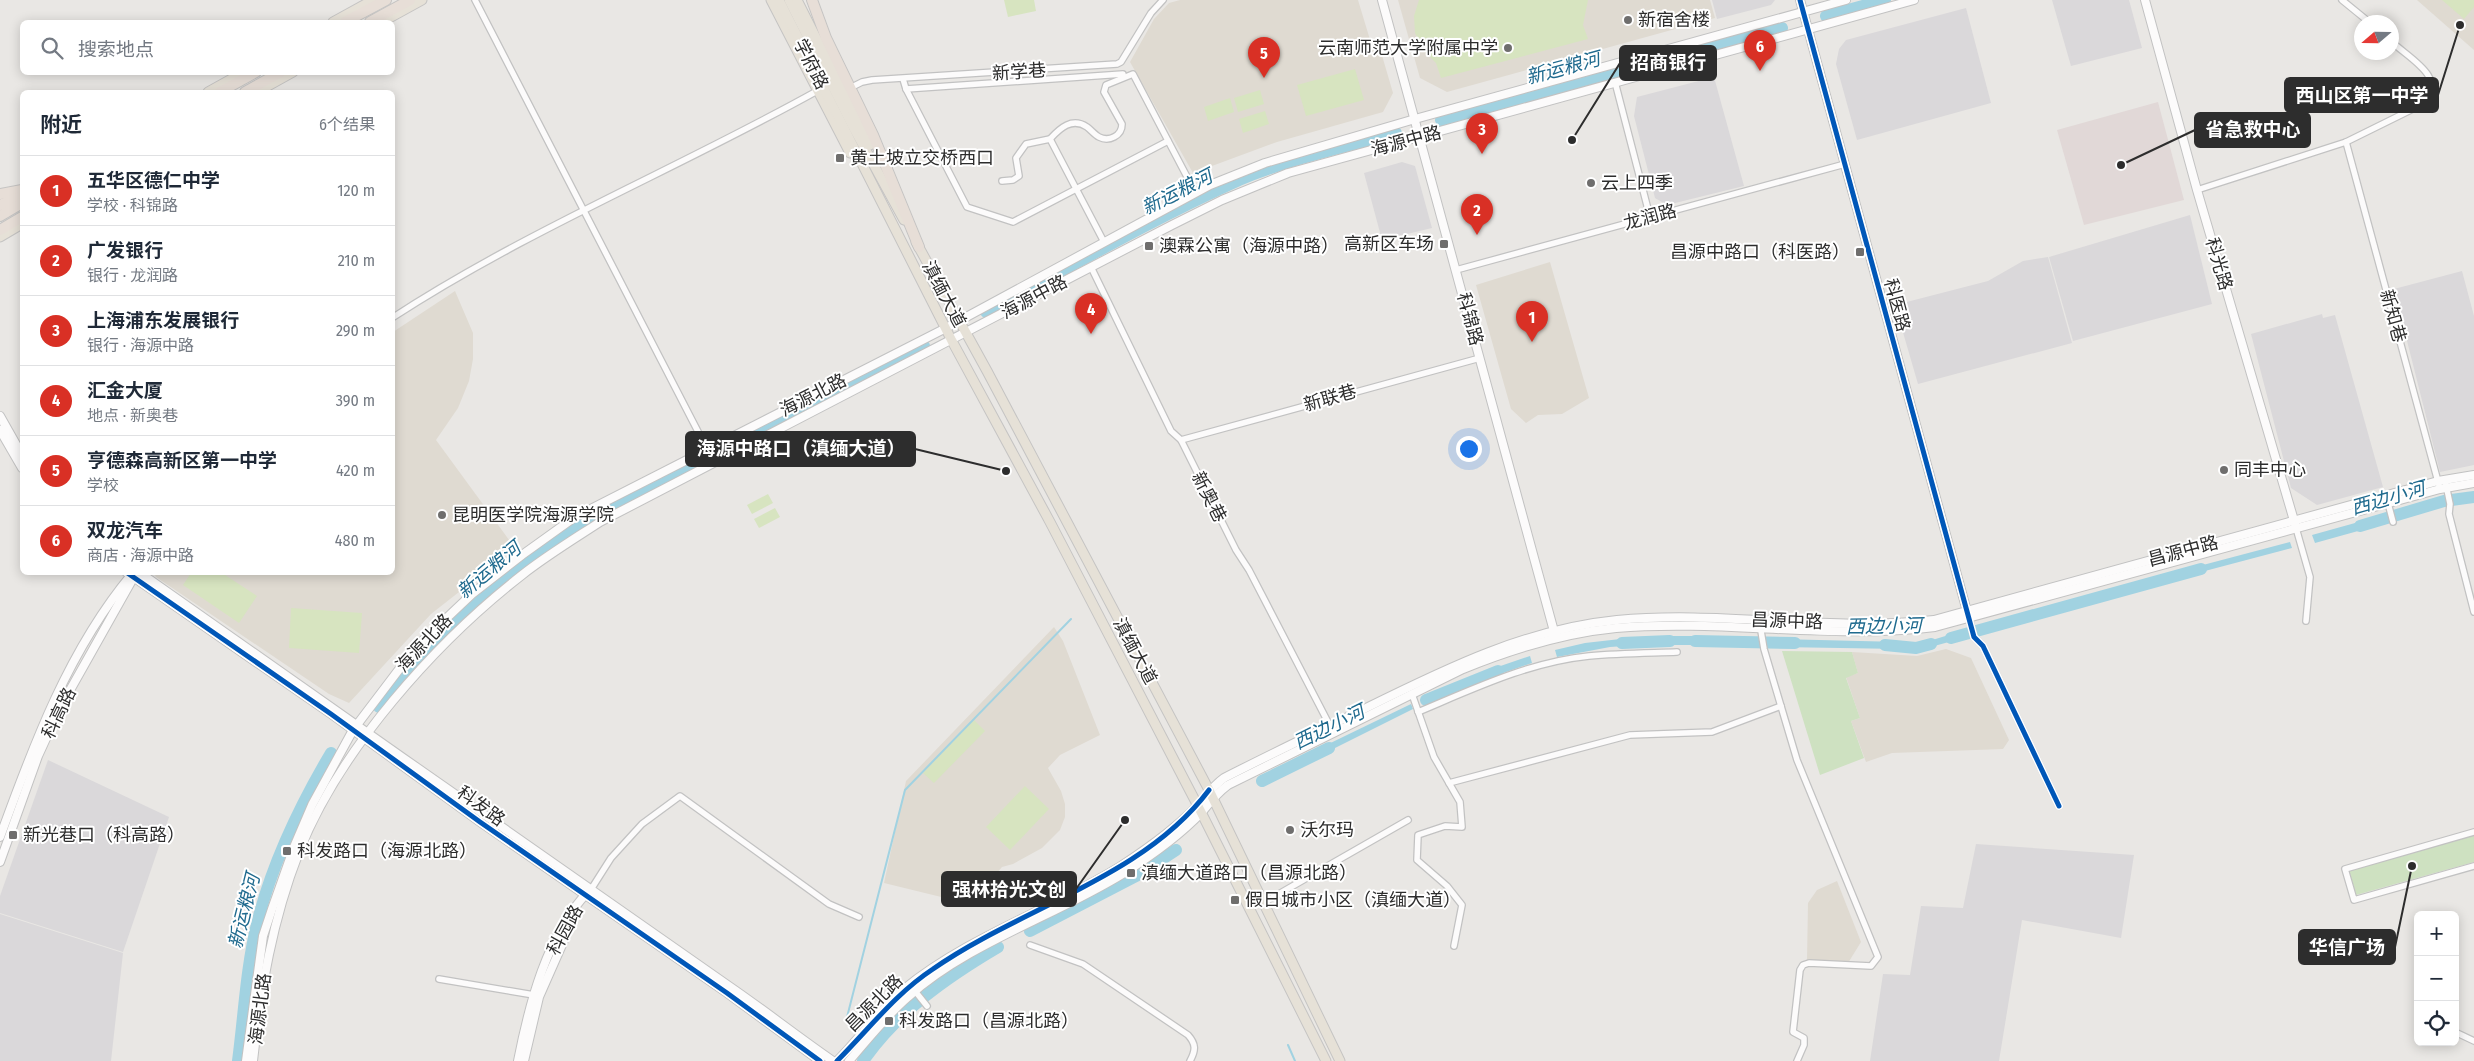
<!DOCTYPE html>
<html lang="zh">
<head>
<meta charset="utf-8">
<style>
  :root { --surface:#fff; --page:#f6f6f7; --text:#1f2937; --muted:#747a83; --line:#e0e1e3; --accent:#d93025 }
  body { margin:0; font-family:"Fira Sans Condensed","Noto Sans SC",sans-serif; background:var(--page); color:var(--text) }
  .controls { position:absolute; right:15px; bottom:15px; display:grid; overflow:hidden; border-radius:8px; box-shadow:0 2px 12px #0003 }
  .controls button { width:45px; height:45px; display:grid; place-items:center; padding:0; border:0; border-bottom:1px solid var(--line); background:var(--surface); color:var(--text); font:25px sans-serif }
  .compass { position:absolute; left:2354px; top:15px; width:45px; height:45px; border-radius:50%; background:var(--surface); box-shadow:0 2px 12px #0003; rotate:250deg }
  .you { position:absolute; left:1468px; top:448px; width:18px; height:18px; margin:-12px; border:4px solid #fff; border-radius:50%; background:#1a73e8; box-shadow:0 0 0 8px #1a73e833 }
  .badge { display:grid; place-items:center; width:32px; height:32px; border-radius:50%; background:var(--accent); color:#fff; font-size:16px; font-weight:700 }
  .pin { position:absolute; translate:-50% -41px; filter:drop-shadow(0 1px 2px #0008) }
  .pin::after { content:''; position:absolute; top:26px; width:18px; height:15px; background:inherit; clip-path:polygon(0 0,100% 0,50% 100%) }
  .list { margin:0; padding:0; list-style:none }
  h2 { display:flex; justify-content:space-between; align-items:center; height:65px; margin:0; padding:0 20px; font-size:21px }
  h2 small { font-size:16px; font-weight:400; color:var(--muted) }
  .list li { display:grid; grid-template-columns:32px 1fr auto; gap:15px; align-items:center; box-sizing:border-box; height:70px; padding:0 20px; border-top:1px solid var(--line) }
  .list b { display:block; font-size:19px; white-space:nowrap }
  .list p { margin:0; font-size:16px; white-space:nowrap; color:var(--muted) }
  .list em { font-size:16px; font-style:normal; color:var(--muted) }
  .icon { flex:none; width:28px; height:28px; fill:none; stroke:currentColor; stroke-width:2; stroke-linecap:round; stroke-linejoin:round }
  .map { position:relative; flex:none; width:2474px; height:1061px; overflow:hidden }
  .search { position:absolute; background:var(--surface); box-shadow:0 2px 12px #0003; left:20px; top:20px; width:375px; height:55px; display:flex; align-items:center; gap:12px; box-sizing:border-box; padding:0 18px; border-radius:8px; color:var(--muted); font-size:19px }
  .panel { position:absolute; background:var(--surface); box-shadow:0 2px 12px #0003; left:20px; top:90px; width:375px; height:485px; border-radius:8px }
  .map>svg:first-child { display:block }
  .industrial { fill:#dad8da }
  .education { fill:#dfdad1 }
  .medical { fill:#e1d8d7 }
  .green { fill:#cee1c1 }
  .pitch { fill:#d7e4c0 }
  .water { fill:#a1d2e1 }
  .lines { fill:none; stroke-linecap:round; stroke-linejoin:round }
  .stream { stroke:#a1d2e1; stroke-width:2 }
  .river { stroke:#a1d2e1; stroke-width:12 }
  .street-casing { stroke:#c2c2c2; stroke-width:8 }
  .secondary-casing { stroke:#c2c2c2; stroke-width:10 }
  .primary-casing { stroke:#c5c4c3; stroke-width:11 }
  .highway-casing { stroke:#c5c4c3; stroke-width:12 }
  .street { stroke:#fcfbfb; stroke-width:5.5 }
  .secondary { stroke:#fcfbfb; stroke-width:8 }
  .primary { stroke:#e6e1d7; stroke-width:9 }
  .highway { stroke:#e7ded7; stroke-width:10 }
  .cycleway-casing { stroke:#fff; stroke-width:8 }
  .cycleway { stroke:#0057b8; stroke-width:5 }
  .poi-dot { fill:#6f6e6d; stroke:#fff; stroke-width:2 }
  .labels { text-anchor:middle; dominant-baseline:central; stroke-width:4; stroke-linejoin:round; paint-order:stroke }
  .poi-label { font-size:18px; fill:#2d2d2d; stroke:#fff; text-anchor:start }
  .street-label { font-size:18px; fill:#2d2d2d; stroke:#fff }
  .water-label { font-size:19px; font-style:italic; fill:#1f6a8e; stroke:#fff }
  .leader { fill:none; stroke:#2d2d2d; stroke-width:2 }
  .callout-dot { fill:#2d2d2d; stroke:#fff; stroke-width:2 }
  .callout { fill:#2d2d2d; stroke:#2d2d2d; stroke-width:2 }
  .callout-label { font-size:19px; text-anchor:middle; font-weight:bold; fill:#fff }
</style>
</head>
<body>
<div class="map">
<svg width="2474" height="1061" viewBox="0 0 2474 1061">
  <rect width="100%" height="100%" fill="#e9e7e4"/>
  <g class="industrial">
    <polygon points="1712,0 1775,0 1771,5 1717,19"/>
    <polygon points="2052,0 2129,0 2142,48 2071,66"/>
    <polygon points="1966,8 1991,103 1857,140 1836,64 1839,49 1846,40"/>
    <polygon points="1714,77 1744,186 1667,205 1655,198 1634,116 1637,97"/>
    <polygon points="1402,162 1415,166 1432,228 1382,240 1364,173"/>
    <polygon points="2190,215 2212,304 2073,341 2049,257"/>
    <polygon points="2048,257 2072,343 1918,384 1895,305 1988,281 2023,261"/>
    <polygon points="2462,271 2474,316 2474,465 2440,472 2394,289"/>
    <polygon points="2322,314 2323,318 2335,315 2383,487 2317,505 2291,488 2251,334"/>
    <polygon points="48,760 169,817 123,952 0,913 0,896"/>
    <polygon points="1976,844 2134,855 2121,938 2022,920 1999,1061 1870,1061 1883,974 1910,975 1921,906 1963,908"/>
    <polygon points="0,914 123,953 111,1061 0,1061"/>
  </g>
  <g class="education">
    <polygon points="1180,0 1358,0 1371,43 1381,52 1393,93 1383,112 1277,142 1193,173 1130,62 1154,19 1169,3"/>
    <polygon points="1398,0 1710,0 1715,18 1447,92 1420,78"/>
    <polygon points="2417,0 2474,0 2474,50"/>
    <polygon points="1550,262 1589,398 1562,414 1538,415 1526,423 1511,409 1476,285"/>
    <polygon points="455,291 473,333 473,359 469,381 458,408 436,440 515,548 431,614 349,703 329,694 156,577 154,573 392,572 393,332"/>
    <polygon points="1054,627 1063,641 1100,735 1060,755 1048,768 1061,791 1065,804 1065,817 1060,830 1042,848 1013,864 1002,867 989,882 978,906 884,883 906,781"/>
    <polygon points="1946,649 1971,658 2009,740 2003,749 1892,753 1866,762 1851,721 1860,718 1846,677 1858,673 1852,652 1917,656"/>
    <polygon points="1837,881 1861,942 1848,963 1807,960 1808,903 1817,890"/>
  </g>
  <polygon class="medical" points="2158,102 2184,200 2084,225 2057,130"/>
  <g class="green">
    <polygon points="1782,651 1852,652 1858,673 1846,678 1860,718 1851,721 1864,758 1820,775"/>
    <polygon points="2474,835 2474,862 2356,895 2349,870"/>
  </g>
  <g class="pitch">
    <polygon points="1004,0 1034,0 1036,11 1008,17"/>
    <polygon points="1419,0 1588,0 1583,25 1588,39 1441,78 1436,63 1424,51 1415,33 1414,16"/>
    <polygon points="2442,0 2474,0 2474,7 2464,19"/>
    <polygon points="1355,69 1364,100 1306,116 1297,85"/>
    <polygon points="1260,90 1264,104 1238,112 1234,98"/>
    <polygon points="1230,98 1234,112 1208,121 1204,107"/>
    <polygon points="1265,111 1269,124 1243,133 1239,119"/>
    <polygon points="768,494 773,503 752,514 747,505"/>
    <polygon points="775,508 780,517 759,528 754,519"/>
    <polygon points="191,573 222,573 257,596 239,623 183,585"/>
    <polygon points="291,608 362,613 359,653 289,648"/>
    <polygon points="974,720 985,731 934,783 923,773"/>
    <polygon points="1025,786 1049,809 1010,850 986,827"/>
  </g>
  <g class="water">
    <polygon points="2474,493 2474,500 2455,503 2454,495"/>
    <polygon points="2444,497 2444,505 2401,517 2399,510"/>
    <polygon points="2373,518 2376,526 2315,543 2312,535"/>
    <polygon points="2290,542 2292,548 2186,576 2184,570"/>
    <polygon points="2173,572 2175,578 2133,591 2132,586"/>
    <polygon points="2123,586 2125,593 2087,604 2086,597"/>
    <polygon points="2078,599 2080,606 2035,619 2033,612"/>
    <polygon points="2026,613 2028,621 1980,634 1977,627"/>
    <polygon points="1965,630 1967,637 1916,651 1916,645"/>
    <polygon points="1654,636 1711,636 1711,645 1655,645"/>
    <polygon points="1638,637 1639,645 1610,647 1557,657 1555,650 1585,643"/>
    <polygon points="1724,637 1747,638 1750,647 1724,646"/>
    <polygon points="1777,639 1901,642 1901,649 1779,647"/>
    <polygon points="1530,656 1532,663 1483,680 1480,673"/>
    <polygon points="1467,679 1469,685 1427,703 1425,697"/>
    <polygon points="1411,704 1413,709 1317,757 1314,751"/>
    <polygon points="1295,761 1298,767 1264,784 1260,778"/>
  </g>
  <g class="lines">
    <g class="stream">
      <polyline points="846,1021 905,790 1071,619"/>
      <polyline points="1288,1045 1295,1061"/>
    </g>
    <g class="river">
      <polyline points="1826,16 1885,0"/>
      <polyline points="1441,120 1782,28"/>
      <path d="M986,312C1070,267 1152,219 1239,180C1289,159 1343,147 1396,133"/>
      <polyline points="724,450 924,346"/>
      <polyline points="2360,526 2444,501 2474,497"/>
      <polyline points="1951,638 2201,569"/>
      <polyline points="1695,641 1795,643"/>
      <polyline points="1622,643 1670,641"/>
      <polyline points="1885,645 1916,648 1931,644"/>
      <polyline points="1426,700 1498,671"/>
      <polyline points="379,707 424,653 491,591 553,542 597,515 699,463"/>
      <polyline points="1262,781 1329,748"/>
      <polyline points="1030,931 1138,875 1176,850"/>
      <path d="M238,1061C244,1016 246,969 257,924C272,863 299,807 331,753"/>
      <path d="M863,1061C897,1012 947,977 998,947"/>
    </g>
    <defs>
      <g id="street">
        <polyline points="475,0 707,449"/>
        <polyline points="2342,0 2369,22"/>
        <polyline points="903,79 906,89 967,207 1013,222 1168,141"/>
        <polyline points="1615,82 1650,217"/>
        <polyline points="850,88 862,82 872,80 1117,64 1121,62 1151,13 1163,0"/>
        <polyline points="906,89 1123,74"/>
        <polyline points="1050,139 1104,242"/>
        <polyline points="2346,142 2440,489"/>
        <path d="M1002,181L1013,180L1019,176L1016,158L1026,144L1050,139C1060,128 1072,117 1087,127C1091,130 1095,135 1099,137C1109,142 1122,136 1122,124L1104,92L1106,85L1133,74L1195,192"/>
        <path d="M2197,190L2346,142L2425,103C2447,77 2410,59 2392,42"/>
        <polyline points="1091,267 1171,431 1181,440 1236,550 1249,570 1330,726"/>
        <polyline points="1456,270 1845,164"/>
        <path d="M392,318C527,230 677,169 817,91"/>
        <polyline points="1181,440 1480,358"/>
        <polyline points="2445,480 2450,504 2449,514 2474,612"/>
        <polyline points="2388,503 2393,522"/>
        <polyline points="2296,528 2310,577 2306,621"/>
        <polyline points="1969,618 1974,637 1983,646 2059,806"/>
        <polyline points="1760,625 1764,649 1797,760 1878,957 1871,966 1809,963 1803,965 1800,970 1793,1032 1804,1038 1804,1045 1797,1061"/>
        <polyline points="1412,694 1434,757 1460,802 1462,827 1445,826 1418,835 1417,860 1447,886 1462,905 1454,946"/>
        <path d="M1418,712C1473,689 1529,662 1589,656C1618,653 1648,653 1677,652"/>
        <polyline points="1449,783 1630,735 1712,732 1781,706"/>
        <polyline points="2474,832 2345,869 2354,900 2474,866"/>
        <polyline points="590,891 611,858 642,824 680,796 829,904 859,917"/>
        <polyline points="1263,903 1408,820"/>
        <path d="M1030,945L1083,964L1188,1035C1196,1044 1196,1050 1190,1061"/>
        <polyline points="439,979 534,995"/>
        <polyline points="915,991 927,1006"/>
        <polyline points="2455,1032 2474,1041"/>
      </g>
      <g id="secondary">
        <polyline points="1382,0 1555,635"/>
        <polyline points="1800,0 1968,615"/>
        <polyline points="2145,0 2197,190 2295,524"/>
        <polyline points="0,416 22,455"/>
        <polyline points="0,430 22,468"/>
        <polyline points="126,572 331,714 480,822 727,993 820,1061"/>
        <path d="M139,572C336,710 531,849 729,986C764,1010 798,1037 833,1061"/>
        <path d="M0,837C33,746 69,649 132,574"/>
        <polyline points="0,862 38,756 60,708 136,573"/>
        <polyline points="246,1061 263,936 272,909 294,847 312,805 353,730 416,647 472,594 522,555 575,517 946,328 1210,185 1265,163 1415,119 1846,0"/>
        <path d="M253,1061C261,988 272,921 299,852C339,750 436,642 522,575C546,556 574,539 600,522L1172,225L1222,200L1288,173L1914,0"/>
        <path d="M518,1061C529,1005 547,934 588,892"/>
        <polyline points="524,1061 539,997 573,920"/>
        <path d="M837,1061C860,1038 879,1010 904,989C969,936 1051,910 1121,866C1147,849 1176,829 1198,805C1207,795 1213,786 1224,778C1271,754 1319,731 1366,708C1447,668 1526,629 1617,620C1722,610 1829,632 1934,620L2438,481L2474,475"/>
        <path d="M849,1061C868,1039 886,1016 908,997C966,944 1057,915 1124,873C1151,856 1180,835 1202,812C1210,802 1217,793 1228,785L1463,669C1512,649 1564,633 1616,628C1722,619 1829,640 1935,627L2440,489L2474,483"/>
      </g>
      <g id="primary">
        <polyline points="771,0 850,153"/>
        <polyline points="779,0 952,341 1050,522 1201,812 1326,1061"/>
        <polyline points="789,0 851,123 904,220"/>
        <polyline points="797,0 870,145"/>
        <polyline points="333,22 373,0"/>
        <polyline points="382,22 422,0"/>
        <polyline points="208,92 244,72"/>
        <polyline points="257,92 293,72"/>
        <polyline points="0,237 22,224"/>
        <polyline points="916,242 987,371 1209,790 1340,1061"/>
      </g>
      <g id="highway">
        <polyline points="812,0 826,38 873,135 919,247"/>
        <polyline points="345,22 386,0"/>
        <polyline points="370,22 410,0"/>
        <polyline points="220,92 256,72"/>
        <polyline points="245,92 281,72"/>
        <polyline points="0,194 22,190"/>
        <polyline points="0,205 22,196"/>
        <polyline points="0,216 22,203"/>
        <polyline points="0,230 22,217"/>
      </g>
    </defs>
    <use href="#street" class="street-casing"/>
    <use href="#secondary" class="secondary-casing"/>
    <use href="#primary" class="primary-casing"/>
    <use href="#highway" class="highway-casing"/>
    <use href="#street" class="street"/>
    <use href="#secondary" class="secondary"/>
    <use href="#primary" class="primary"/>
    <use href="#highway" class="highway"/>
    <defs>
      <g id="cycleway">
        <polyline points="1800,0 1974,637 1983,646 2059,806"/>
        <polyline points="126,572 331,714 480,822 727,993 820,1061"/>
        <path d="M837,1061C869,1029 895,994 933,969C1020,908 1143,878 1209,790"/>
      </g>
    </defs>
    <use href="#cycleway" class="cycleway-casing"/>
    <use href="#cycleway" class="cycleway"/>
  </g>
  <g class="poi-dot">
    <circle cx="1628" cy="20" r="5"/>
    <circle cx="1508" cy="48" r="5"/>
    <rect x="835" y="153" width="10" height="10" rx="2.5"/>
    <circle cx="1591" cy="183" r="5"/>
    <rect x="1439" y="239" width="10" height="10" rx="2.5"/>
    <rect x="1144" y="241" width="10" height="10" rx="2.5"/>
    <rect x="1855" y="247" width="10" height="10" rx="2.5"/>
    <circle cx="2224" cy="470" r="5"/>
    <circle cx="442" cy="515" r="5"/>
    <circle cx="1290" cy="830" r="5"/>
    <rect x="8" y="830" width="10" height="10" rx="2.5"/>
    <rect x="282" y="846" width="10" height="10" rx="2.5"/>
    <rect x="1126" y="868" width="10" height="10" rx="2.5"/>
    <rect x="1230" y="895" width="10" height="10" rx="2.5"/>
    <rect x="884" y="1016" width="10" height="10" rx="2.5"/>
  </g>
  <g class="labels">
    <g class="poi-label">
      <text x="1638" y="20">新宿舍楼</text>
      <text x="1498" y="48" text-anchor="end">云南师范大学附属中学</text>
      <text x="850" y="158">黄土坡立交桥西口</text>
      <text x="1601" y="183">云上四季</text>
      <text x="1434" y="244" text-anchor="end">高新区车场</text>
      <text x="1159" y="246">澳霖公寓（海源中路）</text>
      <text x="1850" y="252" text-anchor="end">昌源中路口（科医路）</text>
      <text x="2234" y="470">同丰中心</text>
      <text x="452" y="515">昆明医学院海源学院</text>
      <text x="1300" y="830">沃尔玛</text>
      <text x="23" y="835">新光巷口（科高路）</text>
      <text x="297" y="851">科发路口（海源北路）</text>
      <text x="1141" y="873">滇缅大道路口（昌源北路）</text>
      <text x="1245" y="900">假日城市小区（滇缅大道）</text>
      <text x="899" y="1021">科发路口（昌源北路）</text>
    </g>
    <g class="street-label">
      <text transform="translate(811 64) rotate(63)">学府路</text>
      <text transform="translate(1019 72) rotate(-4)">新学巷</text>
      <text transform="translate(1406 141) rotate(-15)">海源中路</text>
      <text transform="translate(1650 217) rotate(-15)">龙润路</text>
      <text transform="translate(2219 264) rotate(74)">科光路</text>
      <text transform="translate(944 294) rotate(62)">滇缅大道</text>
      <text transform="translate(1034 297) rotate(-28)">海源中路</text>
      <text transform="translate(1897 305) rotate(75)">科医路</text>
      <text transform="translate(2393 316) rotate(75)">新知巷</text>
      <text transform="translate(1470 319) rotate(75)">科锦路</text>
      <text transform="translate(813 395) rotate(-27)">海源北路</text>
      <text transform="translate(1330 398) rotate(-16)">新联巷</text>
      <text transform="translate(1209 497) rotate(63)">新奥巷</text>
      <text transform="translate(2183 551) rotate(-15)">昌源中路</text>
      <text transform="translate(1787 621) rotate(2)">昌源中路</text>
      <text transform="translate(424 643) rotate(-47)">海源北路</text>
      <text transform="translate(1135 651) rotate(62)">滇缅大道</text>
      <text transform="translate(59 713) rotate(-64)">科高路</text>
      <text transform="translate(481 806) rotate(36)">科发路</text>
      <text transform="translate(565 930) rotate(-61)">科园路</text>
      <text transform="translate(874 1003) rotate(-45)">昌源北路</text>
      <text transform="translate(260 1009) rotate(-83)">海源北路</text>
    </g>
    <g class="water-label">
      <text transform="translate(1563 68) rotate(-15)">新运粮河</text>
      <text transform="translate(1177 192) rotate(-27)">新运粮河</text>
      <text transform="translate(2388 498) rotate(-16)">西边小河</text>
      <text transform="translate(489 570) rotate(-40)">新运粮河</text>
      <text transform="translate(1884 626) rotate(-1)">西边小河</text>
      <text transform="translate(1329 727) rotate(-26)">西边小河</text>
      <text transform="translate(244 911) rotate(-76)">新运粮河</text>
    </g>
  </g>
  <path class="leader" d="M1572 140L1620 63M2460 25L2438 95M2121 165L2195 130M1006 471L915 449M1125 820L1076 889M2412 866L2395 947"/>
  <g class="callout-dot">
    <circle cx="1572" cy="140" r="5"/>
    <circle cx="2460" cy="25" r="5"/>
    <circle cx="2121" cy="165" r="5"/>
    <circle cx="1006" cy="471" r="5"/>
    <circle cx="1125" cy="820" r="5"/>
    <circle cx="2412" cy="866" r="5"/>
  </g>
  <g class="callout">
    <rect x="1620" y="46" width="96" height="34" rx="5"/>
    <rect x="2285" y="78" width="153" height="34" rx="5"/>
    <rect x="2195" y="113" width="115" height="34" rx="5"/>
    <rect x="686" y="432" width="229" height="34" rx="5"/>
    <rect x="942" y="872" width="134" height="34" rx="5"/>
    <rect x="2299" y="930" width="96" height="34" rx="5"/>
  </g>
  <g class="callout-label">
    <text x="1668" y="69">招商银行</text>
    <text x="2362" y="102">西山区第一中学</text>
    <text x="2253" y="136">省急救中心</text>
    <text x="801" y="455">海源中路口（滇缅大道）</text>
    <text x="1009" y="896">强林拾光文创</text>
    <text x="2347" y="954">华信广场</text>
  </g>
</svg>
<div class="controls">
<button>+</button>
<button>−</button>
<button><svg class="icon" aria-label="locate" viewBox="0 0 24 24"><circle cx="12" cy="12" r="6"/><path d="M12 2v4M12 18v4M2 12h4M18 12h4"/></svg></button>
</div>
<svg class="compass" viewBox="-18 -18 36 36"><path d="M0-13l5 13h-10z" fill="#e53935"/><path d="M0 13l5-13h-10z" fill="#747a83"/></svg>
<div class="you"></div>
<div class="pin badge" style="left:1532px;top:342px">1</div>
<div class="pin badge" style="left:1477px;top:235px">2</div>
<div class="pin badge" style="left:1482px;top:154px">3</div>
<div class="pin badge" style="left:1091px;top:334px">4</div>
<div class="pin badge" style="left:1264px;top:78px">5</div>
<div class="pin badge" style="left:1760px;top:71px">6</div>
<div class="search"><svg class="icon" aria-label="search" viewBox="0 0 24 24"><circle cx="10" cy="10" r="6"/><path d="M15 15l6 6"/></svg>搜索地点</div>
<section class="panel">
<h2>附近<small>6个结果</small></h2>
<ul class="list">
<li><span class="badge">1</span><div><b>五华区德仁中学</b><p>学校 · 科锦路</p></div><em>120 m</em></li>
<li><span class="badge">2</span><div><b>广发银行</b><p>银行 · 龙润路</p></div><em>210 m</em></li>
<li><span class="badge">3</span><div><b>上海浦东发展银行</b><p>银行 · 海源中路</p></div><em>290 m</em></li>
<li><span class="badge">4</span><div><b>汇金大厦</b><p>地点 · 新奥巷</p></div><em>390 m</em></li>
<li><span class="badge">5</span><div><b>亨德森高新区第一中学</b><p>学校</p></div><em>420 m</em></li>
<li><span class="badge">6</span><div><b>双龙汽车</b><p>商店 · 海源中路</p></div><em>480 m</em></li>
</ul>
</section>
</div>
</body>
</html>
